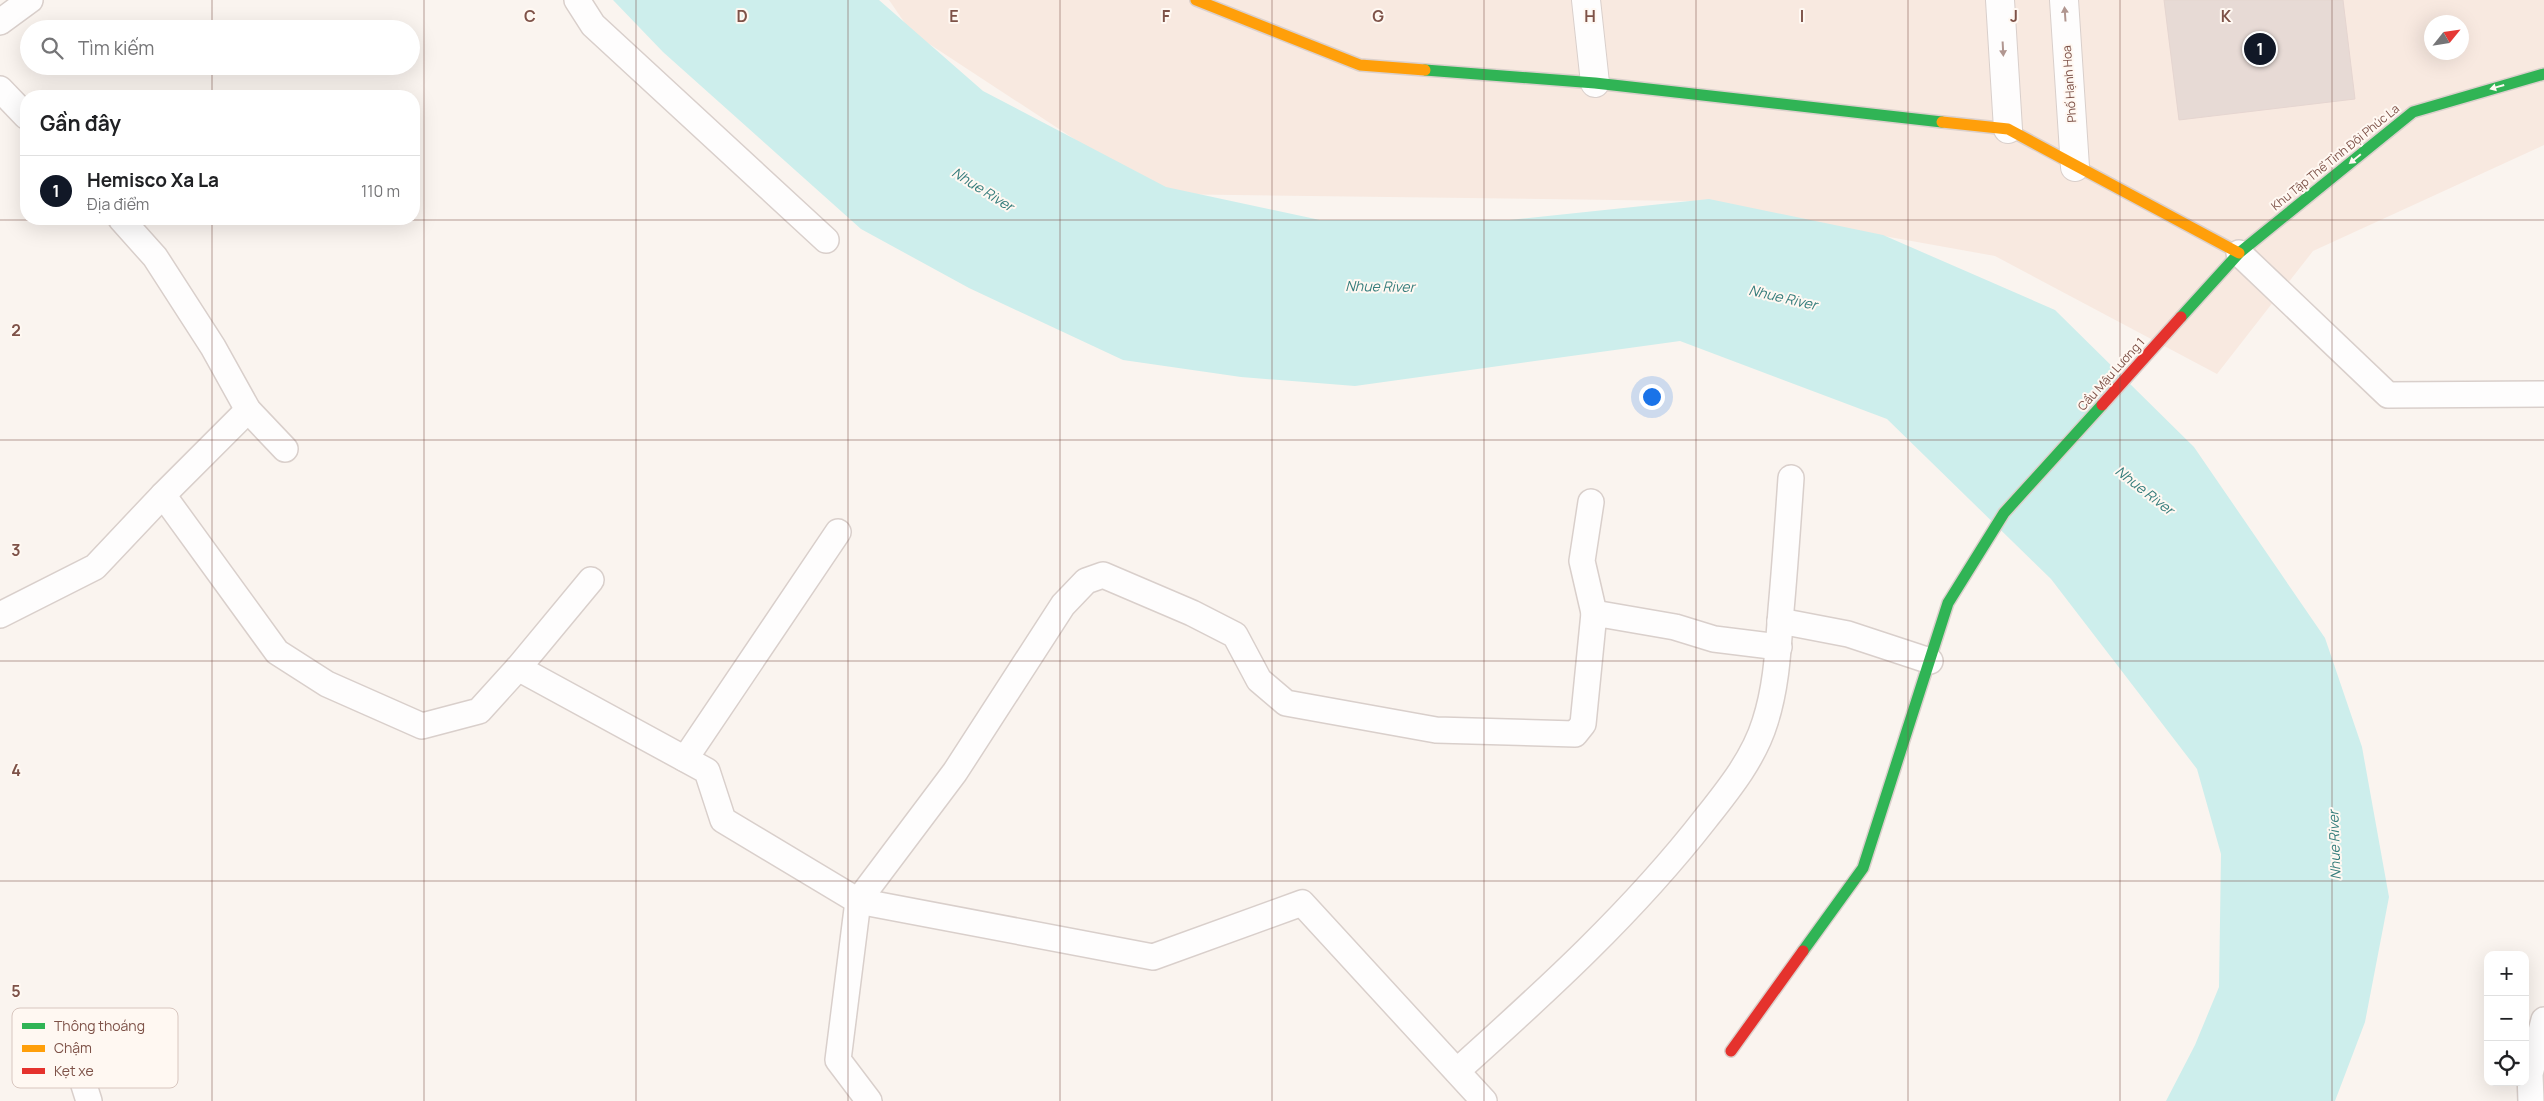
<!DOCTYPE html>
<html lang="vi">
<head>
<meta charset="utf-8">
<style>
  :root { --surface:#fff; --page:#f6f6f6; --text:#202124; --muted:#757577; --line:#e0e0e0; --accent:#111827 }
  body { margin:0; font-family:Manrope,sans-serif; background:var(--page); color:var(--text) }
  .controls { position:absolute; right:15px; bottom:15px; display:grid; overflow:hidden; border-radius:10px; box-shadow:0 5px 20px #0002 }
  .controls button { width:45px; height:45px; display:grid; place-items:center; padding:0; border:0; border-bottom:1px solid var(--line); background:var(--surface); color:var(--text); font:25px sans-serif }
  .compass { position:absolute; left:2424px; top:15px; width:45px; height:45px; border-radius:50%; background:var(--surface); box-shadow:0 5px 20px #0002; rotate:60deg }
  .you { position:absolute; left:1651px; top:396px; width:18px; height:18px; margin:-12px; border:4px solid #fff; border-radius:50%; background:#1a73e8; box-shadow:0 0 0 8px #1a73e833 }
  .badge { display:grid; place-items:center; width:32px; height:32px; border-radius:50%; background:var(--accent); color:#fff; font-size:16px; font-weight:700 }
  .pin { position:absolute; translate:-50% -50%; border:2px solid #fff; box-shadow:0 1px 5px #0006 }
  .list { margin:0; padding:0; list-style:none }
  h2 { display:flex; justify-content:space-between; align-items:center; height:65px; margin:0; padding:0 20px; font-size:21px }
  h2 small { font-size:16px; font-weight:400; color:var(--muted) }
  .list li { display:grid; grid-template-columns:32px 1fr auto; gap:15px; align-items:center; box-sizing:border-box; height:70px; padding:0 20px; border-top:1px solid var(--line) }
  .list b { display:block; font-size:19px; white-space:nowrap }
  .list p { margin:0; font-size:16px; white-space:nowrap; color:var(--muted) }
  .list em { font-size:16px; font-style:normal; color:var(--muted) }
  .icon { flex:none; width:28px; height:28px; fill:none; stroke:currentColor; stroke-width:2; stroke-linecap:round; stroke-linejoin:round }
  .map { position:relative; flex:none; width:2544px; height:1101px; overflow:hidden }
  .search { position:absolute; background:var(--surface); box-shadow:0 5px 20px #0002; left:20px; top:20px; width:400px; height:55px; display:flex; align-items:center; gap:12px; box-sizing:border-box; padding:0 18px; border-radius:28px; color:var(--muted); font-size:19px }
  .panel { position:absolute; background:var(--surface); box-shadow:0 5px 20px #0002; left:20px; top:90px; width:400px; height:135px; border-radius:20px }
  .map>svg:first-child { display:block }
  .residential { fill:#f8e9e0; fill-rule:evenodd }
  .water { fill:#cdeeec }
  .building { fill:#e7dad5; stroke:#e5d5d0 }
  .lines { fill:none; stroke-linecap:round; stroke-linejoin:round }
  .lane-casing { stroke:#d9cfcb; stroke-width:28 }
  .street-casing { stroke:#d9cfcb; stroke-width:30 }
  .fast-casing { stroke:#dbd0cc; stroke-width:14 }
  .slow-casing { stroke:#dbd0cc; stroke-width:14 }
  .jam-casing { stroke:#dbd0cc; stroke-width:14 }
  .lane { stroke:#fefdfd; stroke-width:25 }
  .street { stroke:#fefdfd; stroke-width:28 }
  .fast { stroke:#30b455; stroke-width:11 }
  .slow { stroke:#ff9f0a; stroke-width:11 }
  .jam { stroke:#e5322d; stroke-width:11 }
  .oneway { fill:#b19690 }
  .oneway2 { fill:#fff8f2 }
  .grid { fill:none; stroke:#7e5248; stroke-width:1; stroke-opacity:0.55 }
  .labels { text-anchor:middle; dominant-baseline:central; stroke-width:4; stroke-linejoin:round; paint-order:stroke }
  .street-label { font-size:12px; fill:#7e5248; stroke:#fff8f2 }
  .water-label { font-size:14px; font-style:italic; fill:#367d7c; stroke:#fff8f2 }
  .key { fill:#fff8f2; stroke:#d8c6bf; stroke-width:1 }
  .key-label { font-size:14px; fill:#7e5248 }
  .grid-label { font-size:16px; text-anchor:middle; font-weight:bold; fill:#7e5248; stroke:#fff8f2; stroke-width:4; stroke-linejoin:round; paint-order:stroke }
</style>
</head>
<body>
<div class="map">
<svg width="2544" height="1101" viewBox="0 0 2544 1101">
  <rect width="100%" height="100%" fill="#faf4ef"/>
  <path class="residential" d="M889,0H2544V145L2313,251L2217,374L1995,256L1689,201L1158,194L911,32ZM2432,22H2462V52H2432Z"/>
  <polygon class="water" points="613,0 879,0 983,91 1166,187 1320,220 1509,220 1709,199 1883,235 2055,310 2194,447 2325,638 2362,747 2389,897 2365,1022 2335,1101 2166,1101 2195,1045 2219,987 2221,854 2197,769 2051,579 1887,419 1680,341 1355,386 1241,377 1123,360 969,288 861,229 663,52"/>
  <polygon class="building" points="2164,0 2343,0 2355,99 2179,120"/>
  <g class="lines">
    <defs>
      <g id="lane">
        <polyline points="577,0 593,25 826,240"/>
        <polyline points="0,22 30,0"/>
        <polyline points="0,89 26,116"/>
        <polyline points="121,219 155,257 213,347 248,410 285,449"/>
        <polyline points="2239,253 2388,395 2544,394"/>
        <polyline points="163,495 277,652 327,684 422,726 479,711 518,668 591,580"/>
        <polyline points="1591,502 1582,561 1594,613"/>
        <polyline points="0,615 95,567 163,495 248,410"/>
        <polyline points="1780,621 1848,634 1930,661"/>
        <polyline points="518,668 707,771 723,820 858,901 1153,957 1302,903 1484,1101"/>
        <polyline points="685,759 838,532"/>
        <path d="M1457,1071C1545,992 1633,912 1706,818C1729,789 1754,758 1765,722C1777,685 1778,648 1781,610C1785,566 1788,522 1791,478"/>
        <polyline points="82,1079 89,1101"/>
        <polyline points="869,1101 838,1060 858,901 955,772 1063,605 1086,581 1103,575 1192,613 1235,635 1259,680 1286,703 1436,730 1575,734 1583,724 1594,613 1675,627 1714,639 1779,647"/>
        <polyline points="2531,1101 2530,1074 2544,1020"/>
      </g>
      <g id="street">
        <polyline points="1586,0 1595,83"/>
        <polyline points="2000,0 2008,129"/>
        <polyline points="2064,0 2075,167"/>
      </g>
      <g id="fast">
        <polyline points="1425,70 1595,83 1942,122"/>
        <polyline points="2181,317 2239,253 2413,112 2544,74"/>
        <polyline points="1803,951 1863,868 1948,603 2004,513 2102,405"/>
      </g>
      <g id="slow">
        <polyline points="1196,0 1360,65 1425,70"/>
        <polyline points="1942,122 2008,129 2239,253"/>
      </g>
      <g id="jam">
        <polyline points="2102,405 2181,317"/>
        <polyline points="1731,1051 1803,951"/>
      </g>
    </defs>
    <use href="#lane" class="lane-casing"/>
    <use href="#street" class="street-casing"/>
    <use href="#fast" class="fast-casing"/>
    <use href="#slow" class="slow-casing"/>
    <use href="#jam" class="jam-casing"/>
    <use href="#lane" class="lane"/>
    <use href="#street" class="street"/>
    <use href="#fast" class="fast"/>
    <use href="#slow" class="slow"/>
    <use href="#jam" class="jam"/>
  </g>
  <defs><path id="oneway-solid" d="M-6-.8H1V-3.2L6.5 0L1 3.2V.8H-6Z" transform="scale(1.25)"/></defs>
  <g class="oneway">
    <use href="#oneway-solid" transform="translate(2065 14) rotate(-94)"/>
    <use href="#oneway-solid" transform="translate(2003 49) rotate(87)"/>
  </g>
  <g class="oneway2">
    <use href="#oneway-solid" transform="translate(2497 87) rotate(164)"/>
    <use href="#oneway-solid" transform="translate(2355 159) rotate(141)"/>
  </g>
  <path class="grid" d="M212,0V29M424,0V1101M636,0V1101M848,0V1101M1060,0V1101M1272,0V1101M1484,0V1101M1696,0V1101M1908,0V1101M2120,0V1101M2332,0V1101M212,66V96M212,219V1101M0,220H2544M0,440H2544M0,661H2544M0,881H2544"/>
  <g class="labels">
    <g class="street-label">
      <text transform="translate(2069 84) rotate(-94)">Phố Hạnh Hoa</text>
      <text transform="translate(2335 157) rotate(-39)">Khu Tập Thể Tỉnh Đội Phúc La</text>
      <text transform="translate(2111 374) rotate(-48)">Cầu Mậu Lương 1</text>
    </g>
    <g class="water-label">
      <text transform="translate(983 189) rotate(32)">Nhue River</text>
      <text transform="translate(1380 286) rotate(1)">Nhue River</text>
      <text transform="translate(1783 297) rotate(13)">Nhue River</text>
      <text transform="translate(2145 490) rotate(38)">Nhue River</text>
      <text transform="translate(2334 845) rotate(-92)">Nhue River</text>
    </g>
  </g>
  <rect x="12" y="1008" width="166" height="80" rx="8" class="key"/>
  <rect x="22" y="1023" width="23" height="6" fill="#30b455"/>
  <rect x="22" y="1045" width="23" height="7" fill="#ff9f0a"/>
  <rect x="22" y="1068" width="23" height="6" fill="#e5322d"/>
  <g class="key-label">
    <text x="54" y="1031">Thông thoáng</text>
    <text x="54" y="1053">Chậm</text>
    <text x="54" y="1076">Kẹt xe</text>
  </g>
  <g class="grid-label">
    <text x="530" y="22">C</text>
    <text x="742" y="22">D</text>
    <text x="954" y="22">E</text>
    <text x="1166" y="22">F</text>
    <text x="1378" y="22">G</text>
    <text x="1590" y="22">H</text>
    <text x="1802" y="22">I</text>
    <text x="2014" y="22">J</text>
    <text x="2226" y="22">K</text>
    <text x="16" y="336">2</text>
    <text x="16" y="556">3</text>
    <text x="16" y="776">4</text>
    <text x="16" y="997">5</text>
  </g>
</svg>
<div class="controls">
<button>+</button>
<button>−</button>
<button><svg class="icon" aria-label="locate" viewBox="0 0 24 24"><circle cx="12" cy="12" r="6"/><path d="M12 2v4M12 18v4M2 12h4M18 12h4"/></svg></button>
</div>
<svg class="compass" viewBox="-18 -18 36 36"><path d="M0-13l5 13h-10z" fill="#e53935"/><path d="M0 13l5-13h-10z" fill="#757577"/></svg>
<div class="you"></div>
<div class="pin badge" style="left:2260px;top:49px">1</div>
<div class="search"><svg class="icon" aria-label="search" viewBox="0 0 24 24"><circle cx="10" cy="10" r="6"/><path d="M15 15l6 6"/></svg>Tìm kiếm</div>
<section class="panel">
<h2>Gần đây<small></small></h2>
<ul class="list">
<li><span class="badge">1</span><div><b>Hemisco Xa La</b><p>Địa điểm</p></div><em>110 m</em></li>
</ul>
</section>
</div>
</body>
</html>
